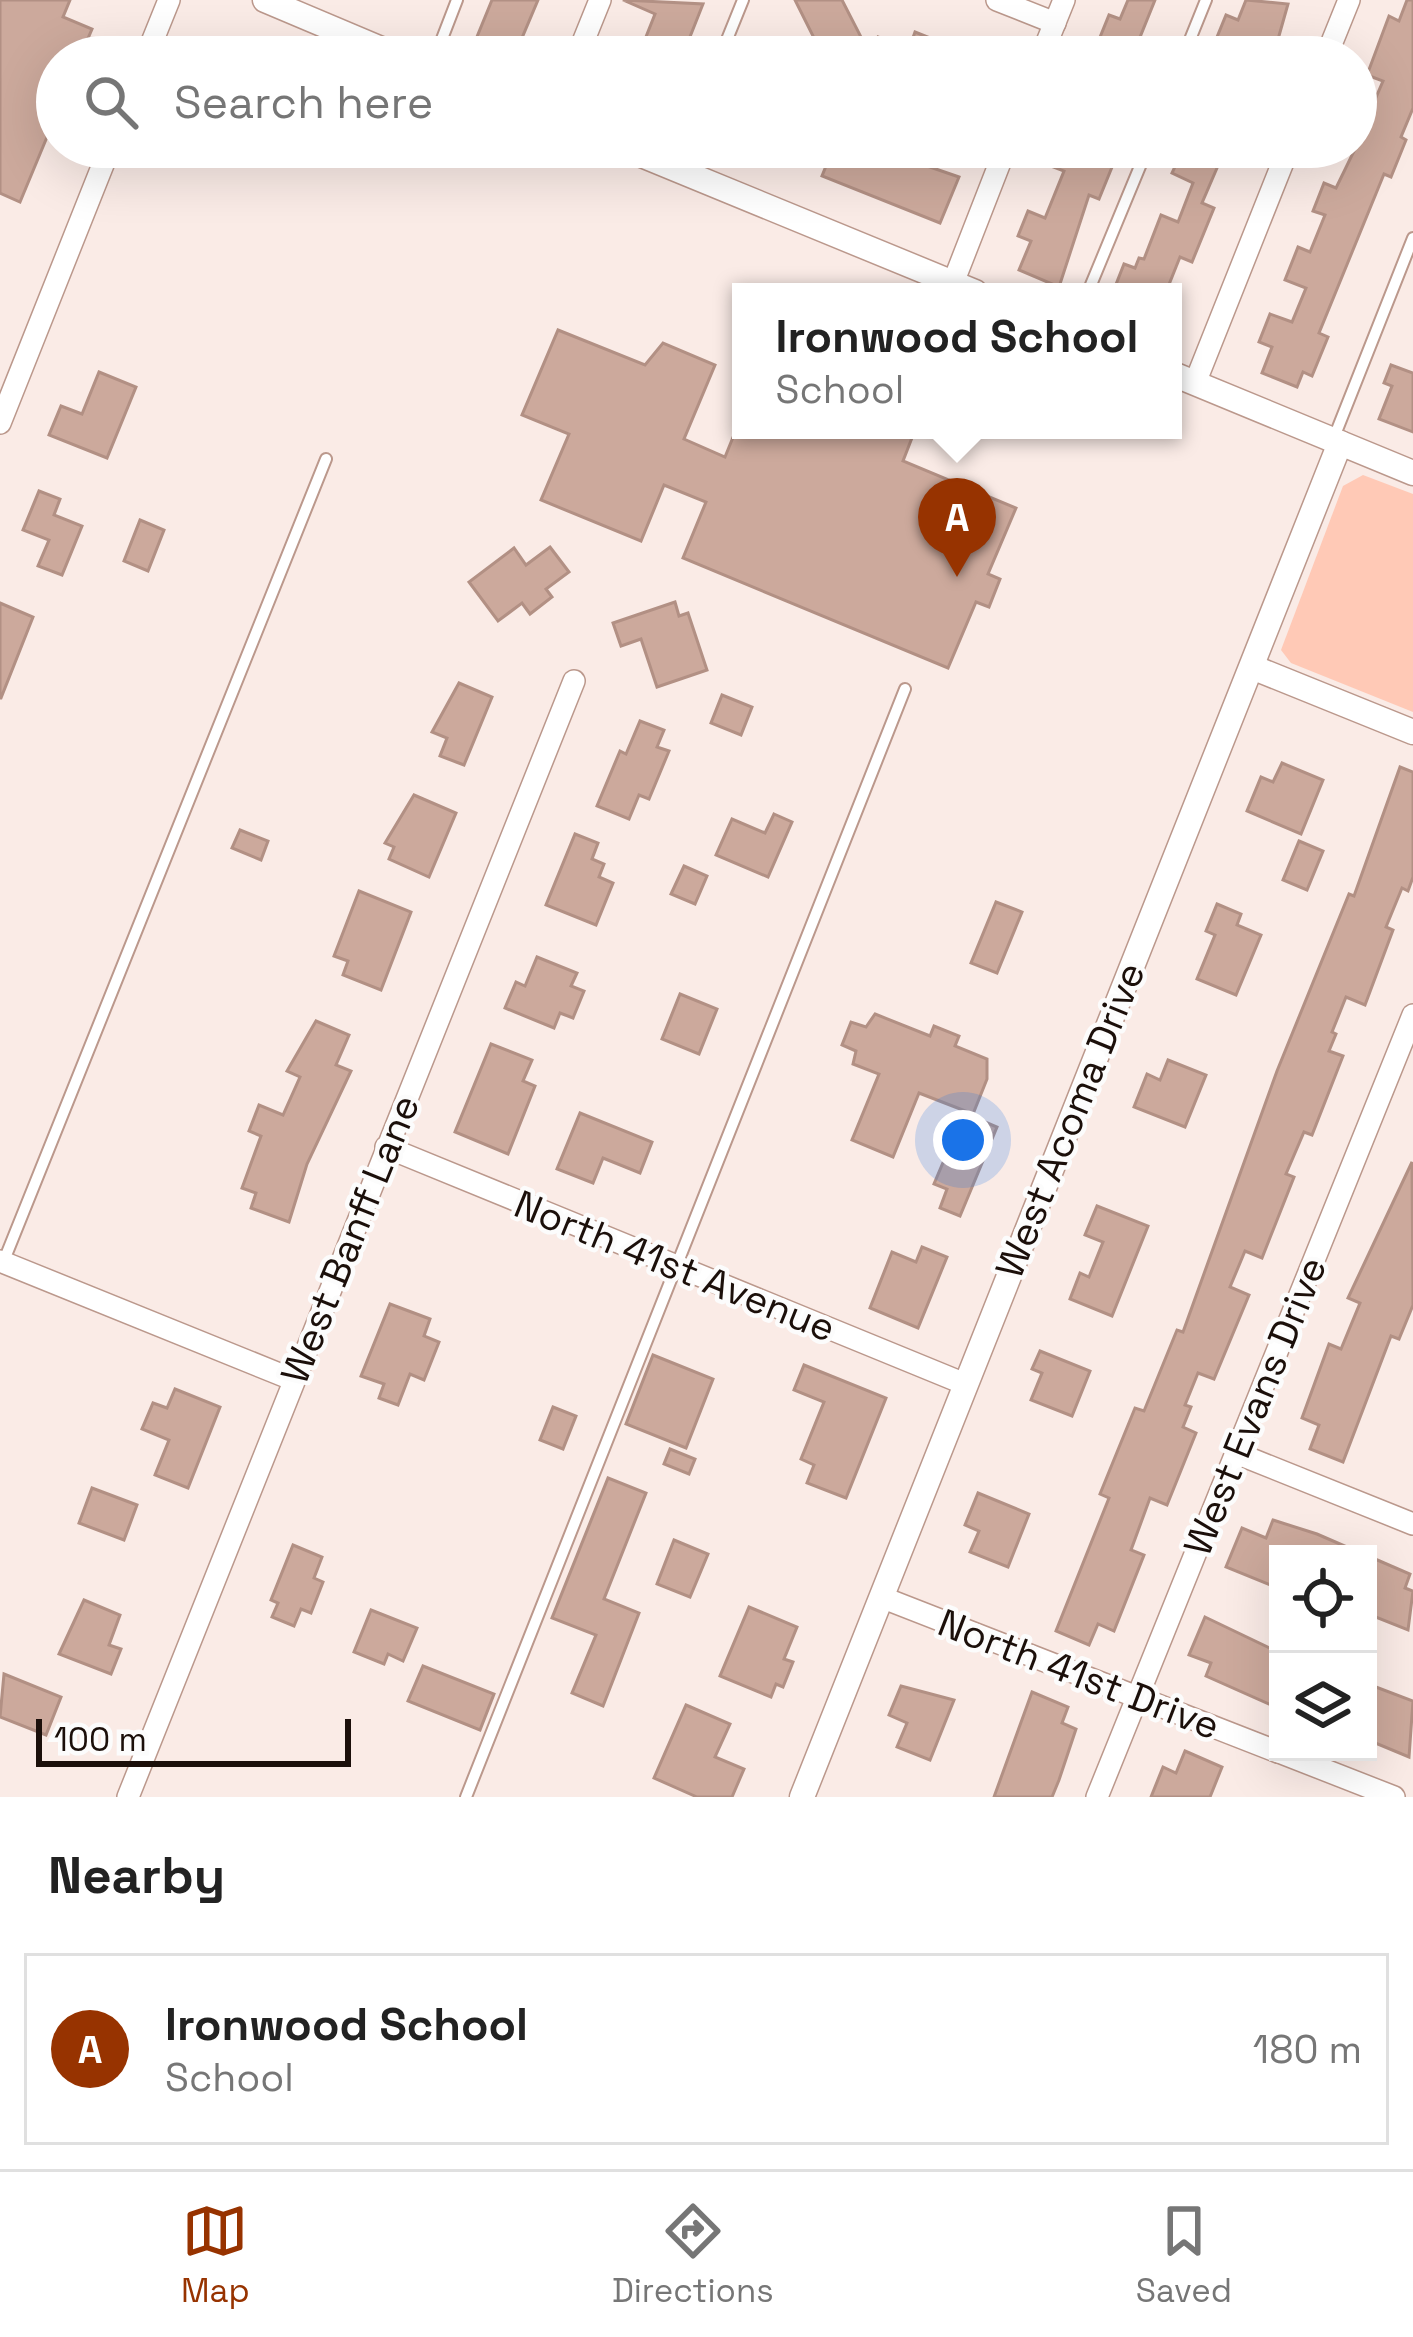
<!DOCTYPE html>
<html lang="en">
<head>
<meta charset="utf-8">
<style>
  :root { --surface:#fff; --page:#f6f6f6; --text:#222; --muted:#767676; --line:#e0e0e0; --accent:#973300 }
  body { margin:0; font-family:"Space Grotesk",sans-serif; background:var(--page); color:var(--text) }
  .controls { position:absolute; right:36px; bottom:36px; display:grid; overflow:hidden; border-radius:0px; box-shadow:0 12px 48px #0002 }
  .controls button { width:108px; height:108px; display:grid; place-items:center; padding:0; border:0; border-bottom:3px solid var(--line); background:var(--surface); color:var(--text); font:60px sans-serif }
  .scale { position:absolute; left:36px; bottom:30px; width:315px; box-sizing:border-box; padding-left:12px; border:6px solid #1b0f0a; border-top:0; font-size:33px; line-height:42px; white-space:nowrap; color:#1b0f0a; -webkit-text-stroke:9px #fcfcfc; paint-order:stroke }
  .you { position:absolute; left:963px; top:1140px; width:42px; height:42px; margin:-30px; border:9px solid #fff; border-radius:50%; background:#1a73e8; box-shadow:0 0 0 18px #1a73e833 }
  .badge { display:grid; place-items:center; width:78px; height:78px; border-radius:50%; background:var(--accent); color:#fff; font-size:39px; font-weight:700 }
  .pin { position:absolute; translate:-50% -99px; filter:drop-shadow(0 3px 6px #0008) }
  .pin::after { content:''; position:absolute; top:63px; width:42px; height:36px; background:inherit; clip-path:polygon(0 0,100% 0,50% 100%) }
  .popup { position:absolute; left:732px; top:283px; width:450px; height:156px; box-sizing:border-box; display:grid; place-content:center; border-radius:0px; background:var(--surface); filter:drop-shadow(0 3px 9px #0005); font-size:39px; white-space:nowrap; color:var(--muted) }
  .popup b { font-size:45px; color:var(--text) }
  .popup::after { content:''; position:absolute; left:50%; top:100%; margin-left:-24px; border:24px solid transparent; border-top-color:var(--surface) }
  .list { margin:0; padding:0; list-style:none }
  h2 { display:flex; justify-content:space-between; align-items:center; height:156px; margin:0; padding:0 48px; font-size:51px }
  h2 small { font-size:39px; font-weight:400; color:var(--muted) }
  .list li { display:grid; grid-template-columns:78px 1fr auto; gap:36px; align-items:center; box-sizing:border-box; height:192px; margin:0 24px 24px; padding:0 24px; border:3px solid var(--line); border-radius:0px }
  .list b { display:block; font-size:45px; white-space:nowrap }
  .list p { margin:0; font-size:39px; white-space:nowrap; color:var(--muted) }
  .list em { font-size:39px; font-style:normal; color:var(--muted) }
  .icon { flex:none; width:66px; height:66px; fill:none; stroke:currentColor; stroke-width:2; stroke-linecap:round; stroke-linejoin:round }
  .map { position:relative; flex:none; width:1413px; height:1797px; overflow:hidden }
  .search { position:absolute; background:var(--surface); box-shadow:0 12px 48px #0002; left:36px; right:36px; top:36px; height:132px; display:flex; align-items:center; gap:30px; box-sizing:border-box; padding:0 42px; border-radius:66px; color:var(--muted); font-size:45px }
  .sheet { height:372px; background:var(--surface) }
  nav { display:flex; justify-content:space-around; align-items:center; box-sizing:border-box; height:168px; border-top:3px solid var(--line); background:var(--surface); font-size:33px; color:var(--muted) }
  nav a { display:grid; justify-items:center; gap:6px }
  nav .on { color:var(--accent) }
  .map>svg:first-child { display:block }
  .green { fill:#ffc9b6 }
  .building { fill:#cca99c; stroke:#b29084; stroke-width:3 }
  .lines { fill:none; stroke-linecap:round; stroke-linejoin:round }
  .service-casing { stroke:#bb988c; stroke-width:14 }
  .minor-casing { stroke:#bb988c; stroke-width:24 }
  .tertiary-casing { stroke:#bb988c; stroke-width:27 }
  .service { stroke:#fff; stroke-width:10 }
  .minor { stroke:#fff; stroke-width:21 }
  .tertiary { stroke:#fff; stroke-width:24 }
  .labels { text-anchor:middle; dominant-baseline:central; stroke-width:9; stroke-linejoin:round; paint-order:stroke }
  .street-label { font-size:39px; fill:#1b0f0a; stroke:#fcfcfc }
</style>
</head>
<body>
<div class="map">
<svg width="1413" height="1797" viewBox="0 0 1413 1797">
  <rect width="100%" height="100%" fill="#faebe6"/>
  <polygon class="green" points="1363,475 1413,494 1413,712 1291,663 1281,650 1343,486"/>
  <g class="building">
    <polygon points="0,0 70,0 63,17 92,29 80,57 57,57 57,113 20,202 0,193"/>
    <polygon points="492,0 538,0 522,38 532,42 526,57 490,57 472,49"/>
    <polygon points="623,0 703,4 682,57 638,57 655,14"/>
    <polygon points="795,0 842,0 861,37 823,56"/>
    <polygon points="1128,0 1155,0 1132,57 1092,57 1109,15 1120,19"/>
    <polygon points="1246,0 1288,4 1273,57 1220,57 1224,46 1215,42 1226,15 1238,20"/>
    <polygon points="1407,0 1413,0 1413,108 1401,137 1406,140 1391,177 1384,174 1319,333 1328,337 1312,376 1303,372 1297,387 1262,373 1272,347 1259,342 1270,314 1292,322 1306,288 1285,280 1298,247 1310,252 1325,215 1313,211 1324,183 1336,188 1356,147 1356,119 1365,123 1383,81 1367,75 1389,16 1399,21"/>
    <polygon points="915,32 975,56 975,57 870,57 878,37 909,49"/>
    <polygon points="780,147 835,147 857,156 861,147 872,147 959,177 940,223 822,176 826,166"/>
    <polygon points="1056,147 1108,147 1102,163 1112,167 1099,199 1089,195 1059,287 1019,270 1031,241 1018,236 1028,211 1045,218 1064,171 1048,165"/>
    <polygon points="1184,147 1226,147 1202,203 1214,208 1192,262 1180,257 1166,292 1113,292 1124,264 1135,268 1139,258 1144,259 1161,215 1178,222 1193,183 1172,173"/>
    <polygon points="558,330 645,365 663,343 715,365 684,439 725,457 736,430 915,430 903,461 1016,508 988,574 1000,579 989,607 976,602 948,668 683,558 706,502 664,485 641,541 541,500 569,434 522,415"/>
    <polygon points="1391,365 1413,373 1413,432 1379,419 1392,386 1384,383"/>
    <polygon points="99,372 136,387 107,458 49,435 61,406 82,414"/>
    <polygon points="39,491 60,499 54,515 82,526 62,575 38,566 49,540 23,530"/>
    <polygon points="140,520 164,530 148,571 124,561"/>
    <polygon points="550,547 569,572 546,589 552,597 530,614 522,603 498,621 469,582 514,548 526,565"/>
    <polygon points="675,602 679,616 688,613 707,670 657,687 641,639 621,646 613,623"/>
    <polygon points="0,603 33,617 1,698 0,698"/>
    <polygon points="459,683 492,697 464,765 440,756 447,738 432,732"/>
    <polygon points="722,695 752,707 741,735 711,723"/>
    <polygon points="640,721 664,730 657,747 669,751 649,799 639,795 629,819 597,806 620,751 626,754"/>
    <polygon points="1282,763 1323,780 1301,834 1247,811 1261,777 1273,782"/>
    <polygon points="1400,767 1413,772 1413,877 1408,891 1402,888 1386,927 1393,930 1365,1005 1346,997 1332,1032 1336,1034 1329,1051 1343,1056 1312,1135 1304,1132 1286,1174 1294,1177 1262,1258 1245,1251 1230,1287 1249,1295 1214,1379 1198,1373 1185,1405 1191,1407 1183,1427 1196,1433 1167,1505 1150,1498 1131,1550 1144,1555 1114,1631 1098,1624 1089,1645 1056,1631 1109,1498 1100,1494 1135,1408 1144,1411 1177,1330 1183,1332 1277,1071 1349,894 1354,896"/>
    <polygon points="414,795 456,813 429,877 389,859 394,847 385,843"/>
    <polygon points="774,814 792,822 768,877 716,855 732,819 765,833"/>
    <polygon points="240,830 268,841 261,860 232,848"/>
    <polygon points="575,834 598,843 592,859 604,864 599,877 613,883 596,925 546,905"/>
    <polygon points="1299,841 1323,851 1307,890 1283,880"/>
    <polygon points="684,866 707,876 695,904 671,894"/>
    <polygon points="359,891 411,912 381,990 343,975 348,961 334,956"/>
    <polygon points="996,902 1022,912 997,973 971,963"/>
    <polygon points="1217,904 1241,914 1237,925 1261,935 1236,995 1197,979 1215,935 1206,931"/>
    <polygon points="537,957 577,973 571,986 584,991 573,1018 560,1013 554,1028 505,1008 516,982 525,986"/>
    <polygon points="680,994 717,1009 699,1054 662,1039"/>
    <polygon points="875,1014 930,1036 934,1026 959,1036 955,1046 987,1059 987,1079 973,1114 919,1093 893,1157 852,1140 879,1074 853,1064 856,1051 842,1045 851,1022 866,1027"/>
    <polygon points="316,1021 349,1035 336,1065 351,1071 307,1164 289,1222 251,1208 256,1193 242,1188 261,1136 249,1131 259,1105 283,1115 300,1077 287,1071"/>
    <polygon points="491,1044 532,1060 523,1081 535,1086 508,1154 455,1132"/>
    <polygon points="1168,1060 1206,1075 1185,1127 1134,1107 1147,1074 1160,1080"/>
    <polygon points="580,1113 652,1142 640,1173 603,1158 593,1183 557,1169"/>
    <polygon points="964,1113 997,1127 960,1216 940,1208 947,1189 934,1184"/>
    <polygon points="1412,1162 1413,1305 1399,1339 1391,1336 1343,1462 1310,1449 1319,1425 1302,1418 1329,1344 1341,1349 1360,1303 1348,1298"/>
    <polygon points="1097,1206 1148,1226 1112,1316 1070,1299 1080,1273 1089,1277 1103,1242 1085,1235"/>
    <polygon points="922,1247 947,1257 918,1328 870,1308 892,1252 916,1262"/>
    <polygon points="390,1304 430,1319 424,1336 439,1342 424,1380 410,1374 398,1405 379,1398 384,1384 361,1376"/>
    <polygon points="1040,1351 1090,1371 1072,1416 1031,1400 1042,1373 1032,1369"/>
    <polygon points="653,1355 713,1379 686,1448 626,1424"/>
    <polygon points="804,1365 886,1398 846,1498 807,1483 814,1465 801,1459 824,1402 794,1390"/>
    <polygon points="175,1389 220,1407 188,1488 155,1475 169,1440 142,1429 153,1403 167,1408"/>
    <polygon points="553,1407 576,1416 563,1449 540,1440"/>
    <polygon points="670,1449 695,1459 689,1474 664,1464"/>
    <polygon points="608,1478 646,1493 604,1599 639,1613 603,1706 572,1693 596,1635 552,1618"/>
    <polygon points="92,1488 137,1505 124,1540 79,1523"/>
    <polygon points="978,1493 1029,1514 1008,1567 970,1552 979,1531 965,1525"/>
    <polygon points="1273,1520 1317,1534 1363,1554 1278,1554 1278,1588 1226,1567 1242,1528 1266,1538"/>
    <polygon points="674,1540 708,1554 690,1597 657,1584"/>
    <polygon points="293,1545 322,1557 314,1578 323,1582 311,1613 301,1609 294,1626 272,1617 278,1603 271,1600"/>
    <polygon points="1375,1559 1410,1574 1405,1588 1413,1591 1408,1630 1368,1614 1368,1576"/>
    <polygon points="84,1600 120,1615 109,1645 121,1649 111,1674 59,1654"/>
    <polygon points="749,1607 797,1627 784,1659 793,1662 783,1687 776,1684 771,1697 720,1676"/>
    <polygon points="371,1610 417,1628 403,1661 388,1654 384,1664 354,1652"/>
    <polygon points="1205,1617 1278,1652 1278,1708 1206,1676 1211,1663 1189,1655"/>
    <polygon points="423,1666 494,1694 480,1730 408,1701"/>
    <polygon points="4,1674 61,1697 46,1735 0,1717"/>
    <polygon points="1368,1684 1413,1701 1409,1757 1368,1740"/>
    <polygon points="901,1686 954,1700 930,1760 897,1747 907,1723 889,1715"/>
    <polygon points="1032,1692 1068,1707 1062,1723 1076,1729 1059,1780 1052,1797 994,1797"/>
    <polygon points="686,1705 730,1724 715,1757 744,1769 732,1797 697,1797 654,1778"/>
    <polygon points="1185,1751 1222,1767 1210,1797 1151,1797 1163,1767 1176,1773"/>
  </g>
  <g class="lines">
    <defs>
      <g id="service">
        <polyline points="743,0 724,47 749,57"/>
        <polyline points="435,57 457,0"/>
        <polyline points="1183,57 1206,0"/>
        <polyline points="973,147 1002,158"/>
        <polyline points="1088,292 1148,147"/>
        <polyline points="1333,440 1413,238"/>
        <polyline points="3,1263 326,459"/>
        <polyline points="466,1797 905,689"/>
      </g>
      <g id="minor">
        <polyline points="997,0 1055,23"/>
        <polyline points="146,57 169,0"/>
        <polyline points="577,57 600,0"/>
        <polyline points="1041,57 1064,0"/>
        <polyline points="1326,57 1349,0"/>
        <polyline points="953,283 1006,147"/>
        <polyline points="1195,383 1289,147"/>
        <polyline points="0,423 110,147"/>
        <polyline points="386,1147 965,1384"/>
        <polyline points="0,1261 294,1380"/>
        <polyline points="1236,1453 1413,1524"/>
        <polyline points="881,1597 1278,1752"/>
        <polyline points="1279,1752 1394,1797"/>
        <polyline points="128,1797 574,681"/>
        <polyline points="1097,1797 1413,1015"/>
      </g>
      <g id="tertiary">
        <polyline points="265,0 400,57"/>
        <polyline points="622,147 975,292"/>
        <polyline points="1173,374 1413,473"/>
        <polyline points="1252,667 1413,732"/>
        <polyline points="802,1797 1340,443"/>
      </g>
    </defs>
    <use href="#service" class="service-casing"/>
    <use href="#minor" class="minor-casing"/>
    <use href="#tertiary" class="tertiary-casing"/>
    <use href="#service" class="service"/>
    <use href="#minor" class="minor"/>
    <use href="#tertiary" class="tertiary"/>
  </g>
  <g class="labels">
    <g class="street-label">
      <text transform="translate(1070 1120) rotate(-68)">West Acoma Drive</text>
      <text transform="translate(350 1239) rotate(-68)">West Banff Lane</text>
      <text transform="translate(675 1266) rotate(22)">North 41st Avenue</text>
      <text transform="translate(1255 1406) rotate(-68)">West Evans Drive</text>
      <text transform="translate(1079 1674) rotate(21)">North 41st Drive</text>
    </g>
  </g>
</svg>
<div class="controls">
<button><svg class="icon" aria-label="locate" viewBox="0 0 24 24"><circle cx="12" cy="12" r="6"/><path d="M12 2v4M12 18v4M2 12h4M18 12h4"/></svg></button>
<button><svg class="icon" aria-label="layers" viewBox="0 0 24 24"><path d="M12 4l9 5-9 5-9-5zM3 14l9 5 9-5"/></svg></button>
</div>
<div class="scale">100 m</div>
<div class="you"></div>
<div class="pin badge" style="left:957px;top:577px">A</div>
<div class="popup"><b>Ironwood School</b>School</div>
<div class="search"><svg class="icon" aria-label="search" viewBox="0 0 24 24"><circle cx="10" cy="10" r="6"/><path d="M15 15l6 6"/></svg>Search here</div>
</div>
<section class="sheet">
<h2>Nearby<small></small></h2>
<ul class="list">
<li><span class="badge">A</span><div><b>Ironwood School</b><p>School</p></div><em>180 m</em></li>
</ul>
</section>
<nav>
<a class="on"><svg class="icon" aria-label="map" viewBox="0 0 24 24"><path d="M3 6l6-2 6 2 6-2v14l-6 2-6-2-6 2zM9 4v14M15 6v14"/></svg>Map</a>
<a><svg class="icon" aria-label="directions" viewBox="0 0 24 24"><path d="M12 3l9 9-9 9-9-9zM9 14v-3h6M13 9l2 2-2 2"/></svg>Directions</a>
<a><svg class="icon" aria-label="saved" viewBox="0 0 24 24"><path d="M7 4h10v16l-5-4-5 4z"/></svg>Saved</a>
</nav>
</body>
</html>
